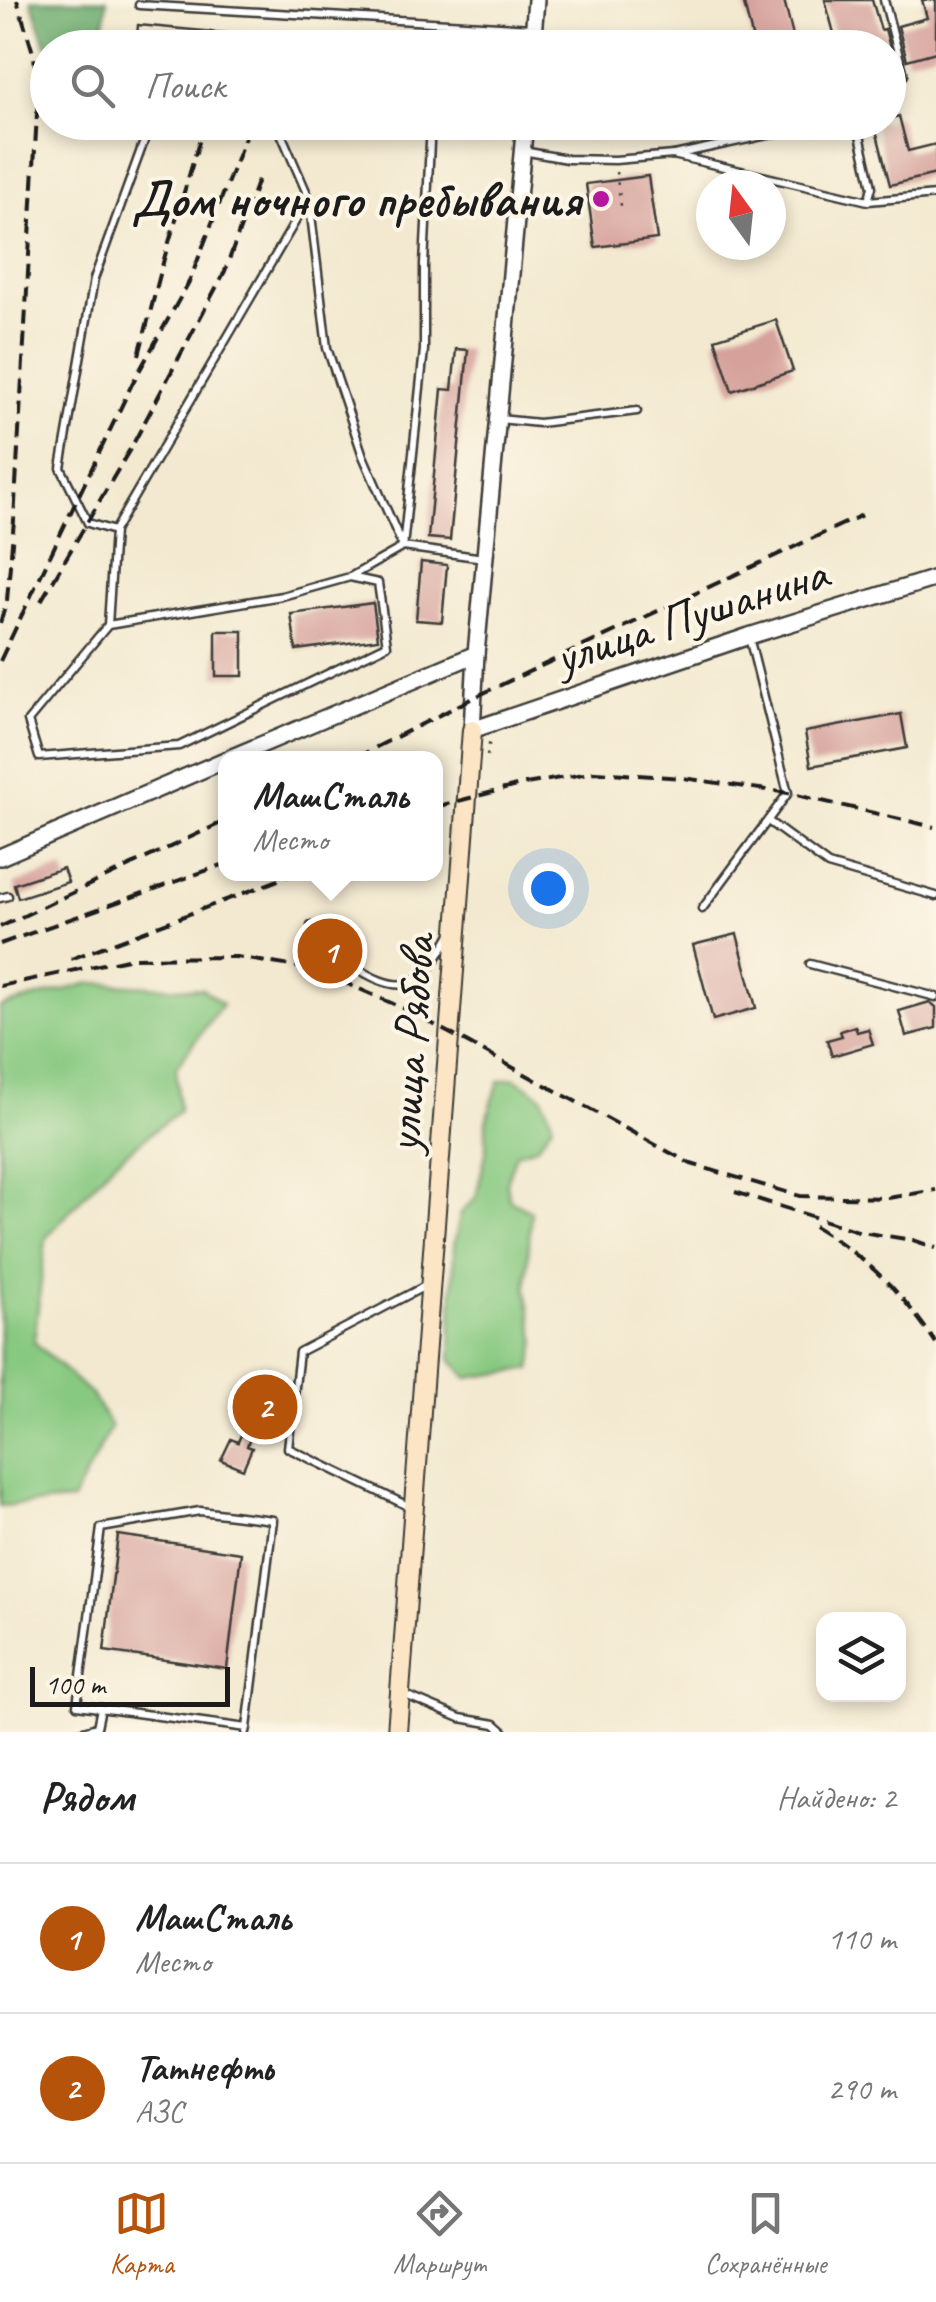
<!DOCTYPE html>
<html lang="ru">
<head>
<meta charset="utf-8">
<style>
  :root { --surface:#fff; --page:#f2f2f2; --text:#222; --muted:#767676; --line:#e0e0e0; --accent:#b45309 }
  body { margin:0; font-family:Caveat,sans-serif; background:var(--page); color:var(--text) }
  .controls { position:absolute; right:30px; bottom:30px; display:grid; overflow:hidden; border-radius:20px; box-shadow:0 5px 15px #0003 }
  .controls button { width:90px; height:90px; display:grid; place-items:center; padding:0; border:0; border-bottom:2px solid var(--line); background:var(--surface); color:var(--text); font:50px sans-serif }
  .compass { position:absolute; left:696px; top:170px; width:90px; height:90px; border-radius:50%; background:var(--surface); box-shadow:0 5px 15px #0003; rotate:345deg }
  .scale { position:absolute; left:30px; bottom:25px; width:200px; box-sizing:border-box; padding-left:10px; border:5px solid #1c1c1c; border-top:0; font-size:28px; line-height:35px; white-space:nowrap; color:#1c1c1c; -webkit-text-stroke:8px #fcf5e5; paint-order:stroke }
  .you { position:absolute; left:548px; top:888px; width:35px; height:35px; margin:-25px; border:8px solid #fff; border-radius:50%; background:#1a73e8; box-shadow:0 0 0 15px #1a73e833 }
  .badge { display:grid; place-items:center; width:65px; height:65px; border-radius:50%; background:var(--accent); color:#fff; font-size:32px; font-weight:700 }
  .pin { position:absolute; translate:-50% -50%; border:5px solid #fff; box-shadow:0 2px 10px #0006 }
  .popup { position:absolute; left:218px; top:751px; width:225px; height:130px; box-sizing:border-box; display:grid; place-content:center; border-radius:20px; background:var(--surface); filter:drop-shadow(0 2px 8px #0005); font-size:32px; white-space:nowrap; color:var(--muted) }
  .popup b { font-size:38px; color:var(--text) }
  .popup::after { content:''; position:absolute; left:50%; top:100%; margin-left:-20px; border:20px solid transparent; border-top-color:var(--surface) }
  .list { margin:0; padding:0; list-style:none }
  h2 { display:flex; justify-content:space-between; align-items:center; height:130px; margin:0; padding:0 40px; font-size:42px }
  h2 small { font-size:32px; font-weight:400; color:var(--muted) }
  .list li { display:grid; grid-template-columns:65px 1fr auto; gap:30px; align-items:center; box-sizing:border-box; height:150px; padding:0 40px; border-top:2px solid var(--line) }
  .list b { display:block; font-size:38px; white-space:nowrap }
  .list p { margin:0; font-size:32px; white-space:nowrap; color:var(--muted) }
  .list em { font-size:32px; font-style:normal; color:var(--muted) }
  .icon { flex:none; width:55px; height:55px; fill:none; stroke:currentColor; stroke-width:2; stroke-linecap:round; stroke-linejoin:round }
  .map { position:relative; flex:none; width:936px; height:1732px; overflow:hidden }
  .search { position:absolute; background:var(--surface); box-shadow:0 5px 15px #0003; left:30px; right:30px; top:30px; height:110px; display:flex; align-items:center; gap:25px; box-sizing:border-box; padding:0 35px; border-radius:55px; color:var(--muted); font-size:38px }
  .sheet { height:430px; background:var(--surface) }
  nav { display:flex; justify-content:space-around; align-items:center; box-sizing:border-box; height:140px; border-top:2px solid var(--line); background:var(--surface); font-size:28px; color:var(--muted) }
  nav a { display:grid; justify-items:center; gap:5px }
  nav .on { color:var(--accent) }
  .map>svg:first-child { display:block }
  .green { fill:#88c981; stroke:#52724e; stroke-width:2.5 }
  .forest { fill:#6ead6f; stroke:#456446; stroke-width:2.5 }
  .building { fill:#d6a19b }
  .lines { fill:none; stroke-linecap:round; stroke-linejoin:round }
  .service-casing { stroke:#3c3b37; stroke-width:11 }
  .tertiary-casing { stroke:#3c3b37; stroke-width:20 }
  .secondary-casing { stroke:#3c3b37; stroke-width:22 }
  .path { stroke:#3c3b37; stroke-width:2.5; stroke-dasharray:2.5 8; stroke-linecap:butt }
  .service { stroke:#fff; stroke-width:6 }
  .tertiary { stroke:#fff; stroke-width:15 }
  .secondary { stroke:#fce5c4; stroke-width:18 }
  .rail { stroke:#1c1c1c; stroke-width:4; stroke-dasharray:15 8; stroke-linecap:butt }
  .poi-dot { fill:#b5179e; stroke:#fcf5e5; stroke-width:4 }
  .labels { text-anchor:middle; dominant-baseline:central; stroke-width:8; stroke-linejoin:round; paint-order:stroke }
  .poi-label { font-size:50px; font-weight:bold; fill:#1c1c1c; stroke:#fcf5e5; text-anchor:end }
  .street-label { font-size:50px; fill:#1c1c1c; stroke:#fcf5e5 }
</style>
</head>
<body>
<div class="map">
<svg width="936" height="1732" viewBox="0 0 936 1732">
  <rect width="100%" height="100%" fill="#fcf5e5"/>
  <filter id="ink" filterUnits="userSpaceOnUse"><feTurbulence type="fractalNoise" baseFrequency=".01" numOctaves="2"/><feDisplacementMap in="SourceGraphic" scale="20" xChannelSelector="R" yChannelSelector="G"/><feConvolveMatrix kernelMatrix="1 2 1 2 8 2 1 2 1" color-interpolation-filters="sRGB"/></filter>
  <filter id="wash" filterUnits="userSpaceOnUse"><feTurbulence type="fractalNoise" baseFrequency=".0048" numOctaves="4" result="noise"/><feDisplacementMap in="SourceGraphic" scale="40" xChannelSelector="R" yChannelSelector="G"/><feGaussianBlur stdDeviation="2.25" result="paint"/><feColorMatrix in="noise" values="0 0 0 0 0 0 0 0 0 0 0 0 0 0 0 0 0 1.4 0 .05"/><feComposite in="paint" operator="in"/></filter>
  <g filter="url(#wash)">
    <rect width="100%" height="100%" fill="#f3e9d0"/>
    <g class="green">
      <polygon points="91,983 203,989 222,1004 176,1067 179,1111 112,1164 46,1238 34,1342 92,1395 111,1427 72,1501 0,1506 0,1007"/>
      <polygon points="515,1078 542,1096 553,1124 536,1147 516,1153 506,1183 510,1200 531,1211 526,1288 536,1343 531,1369 467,1378 451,1359 454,1246 460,1214 476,1197 486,1153 486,1121 499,1081"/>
    </g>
    <polygon class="forest" points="31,0 107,0 102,45 46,45"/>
    <g id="blocks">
      <g class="building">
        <polygon points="743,0 784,0 796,48 755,48"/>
        <polygon points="825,0 872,0 881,30 885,29 894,63 888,65 888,48 838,48"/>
        <polygon points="922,0 936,0 936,52 907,60 898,26 927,18"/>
        <polygon points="138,25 302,40 302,48 136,48"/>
        <polygon points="899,116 908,151 936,144 936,174 890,185 874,122 888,122 888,119"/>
        <polygon points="648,176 657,239 595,247 586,184"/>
        <polygon points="776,320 793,371 732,391 715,339"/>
        <polygon points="456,349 468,350 450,540 428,538 442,389 452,390"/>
        <polygon points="421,562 447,565 442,622 416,620"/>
        <polygon points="373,603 378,639 296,650 291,614"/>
        <rect x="216" y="631" width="27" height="45"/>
        <polygon points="901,714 907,748 811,766 805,732"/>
        <polygon points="63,868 68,882 18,898 14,884"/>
        <polygon points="737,934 756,1008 713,1020 693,945"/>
        <polygon points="930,1002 936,1007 936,1028 906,1036 899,1011"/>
        <polygon points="855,1026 857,1032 868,1029 873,1044 832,1056 827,1040 842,1036 840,1031"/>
        <polygon points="254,1404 283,1416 275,1435 255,1426 247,1446 252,1448 243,1469 221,1460 231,1439 238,1442"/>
        <polygon points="118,1535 241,1553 227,1669 104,1651"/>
      </g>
    </g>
  </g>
  <g filter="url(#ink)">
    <use href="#blocks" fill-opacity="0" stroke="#3c3b37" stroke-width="2.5"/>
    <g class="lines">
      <defs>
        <g id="service">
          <polyline points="884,0 904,75"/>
          <polyline points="139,5 532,28"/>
          <polyline points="431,122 424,265 424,350 403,547 484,558"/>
          <polyline points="857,122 872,187 868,201"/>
          <polyline points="523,151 567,159 615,160 673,155 868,201 936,195"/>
          <polyline points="674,155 829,122"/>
          <polyline points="309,198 327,348 363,456 403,547 350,577 282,596 108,625 28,721 39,757 179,746 387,645 378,583 350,577"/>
          <polyline points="499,419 539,423 637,411"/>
          <polyline points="114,531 88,523 61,468 94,279 151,122"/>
          <polyline points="108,625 114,531 309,198 276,122"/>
          <polyline points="768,821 828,865 936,896"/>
          <polyline points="0,898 8,896"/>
          <polyline points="702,909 788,793 749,637"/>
          <path d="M311,926L352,941L345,961C402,998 418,993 451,934"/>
          <polyline points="810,964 936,997"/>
          <polyline points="410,1507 288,1448 299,1352 427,1285"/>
          <polyline points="403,1694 460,1718 495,1724 504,1732"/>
          <polyline points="80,1732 97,1727 101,1708"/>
          <polyline points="246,1732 247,1728 273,1520 200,1511 101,1528 77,1705 247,1728"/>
        </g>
        <g id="tertiary">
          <polyline points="532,48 536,0"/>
          <polyline points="525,122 476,654 472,730 749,636 936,578"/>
          <polyline points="230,758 476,654"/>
          <polyline points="0,857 225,760"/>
        </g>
        <polyline id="secondary" points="397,1732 472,730"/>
      </defs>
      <use href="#service" class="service-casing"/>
      <use href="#tertiary" class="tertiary-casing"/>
      <use href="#secondary" class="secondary-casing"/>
      <g class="path">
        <polyline points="616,172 622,212"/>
        <polyline points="487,756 490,739"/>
      </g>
      <use href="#service" class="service"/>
      <use href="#tertiary" class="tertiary"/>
      <use href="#secondary" class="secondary"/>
      <g class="rail">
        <polyline points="139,355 164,259 205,122"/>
        <polyline points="41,601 133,444 225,271 260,174"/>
        <polyline points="0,623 7,600 14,520 38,96 34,56 17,0"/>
        <polyline points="0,661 132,384 190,280 251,122"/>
        <polyline points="355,758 473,698 862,515"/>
        <polyline points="435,807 520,785 595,772 683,778 788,793 934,827"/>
        <polyline points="0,927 225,821"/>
        <polyline points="0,944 225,864"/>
        <polyline points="71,959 294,874"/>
        <polyline points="0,986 132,958 236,957 316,970 405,1009 691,1164 800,1196 888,1198 936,1190"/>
        <polyline points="735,1192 861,1232 913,1240 936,1248"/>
        <path d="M814,1226C869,1260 899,1289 936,1343"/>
      </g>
    </g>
  </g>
  <circle class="poi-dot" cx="601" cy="199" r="10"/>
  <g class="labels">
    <g class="poi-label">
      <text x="581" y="199">Дом ночного пребывания</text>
    </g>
    <g class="street-label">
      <text transform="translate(691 615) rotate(-18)">улица Пушанина</text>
      <text transform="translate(410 1044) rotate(-86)">улица Рябова</text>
    </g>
  </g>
</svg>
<div class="controls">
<button><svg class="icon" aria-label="layers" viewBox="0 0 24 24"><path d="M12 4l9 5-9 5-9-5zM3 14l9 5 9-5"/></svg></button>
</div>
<svg class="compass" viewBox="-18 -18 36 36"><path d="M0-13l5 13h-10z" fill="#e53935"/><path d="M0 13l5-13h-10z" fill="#767676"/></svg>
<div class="scale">100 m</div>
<div class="you"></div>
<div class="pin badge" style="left:330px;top:951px">1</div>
<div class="popup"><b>МашСталь</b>Место</div>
<div class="pin badge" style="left:265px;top:1407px">2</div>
<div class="search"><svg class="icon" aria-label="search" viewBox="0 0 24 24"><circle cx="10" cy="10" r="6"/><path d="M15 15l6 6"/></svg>Поиск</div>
</div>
<section class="sheet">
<h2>Рядом<small>Найдено: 2</small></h2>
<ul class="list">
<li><span class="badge">1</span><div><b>МашСталь</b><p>Место</p></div><em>110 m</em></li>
<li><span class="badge">2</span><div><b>Татнефть</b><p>АЗС</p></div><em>290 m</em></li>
</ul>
</section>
<nav>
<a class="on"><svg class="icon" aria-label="map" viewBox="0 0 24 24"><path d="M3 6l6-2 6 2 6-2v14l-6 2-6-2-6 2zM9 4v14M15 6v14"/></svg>Карта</a>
<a><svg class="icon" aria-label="directions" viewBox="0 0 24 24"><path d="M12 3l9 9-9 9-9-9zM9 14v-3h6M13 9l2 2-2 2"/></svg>Маршрут</a>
<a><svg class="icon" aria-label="saved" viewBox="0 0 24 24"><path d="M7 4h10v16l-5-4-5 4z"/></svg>Сохранённые</a>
</nav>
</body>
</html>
